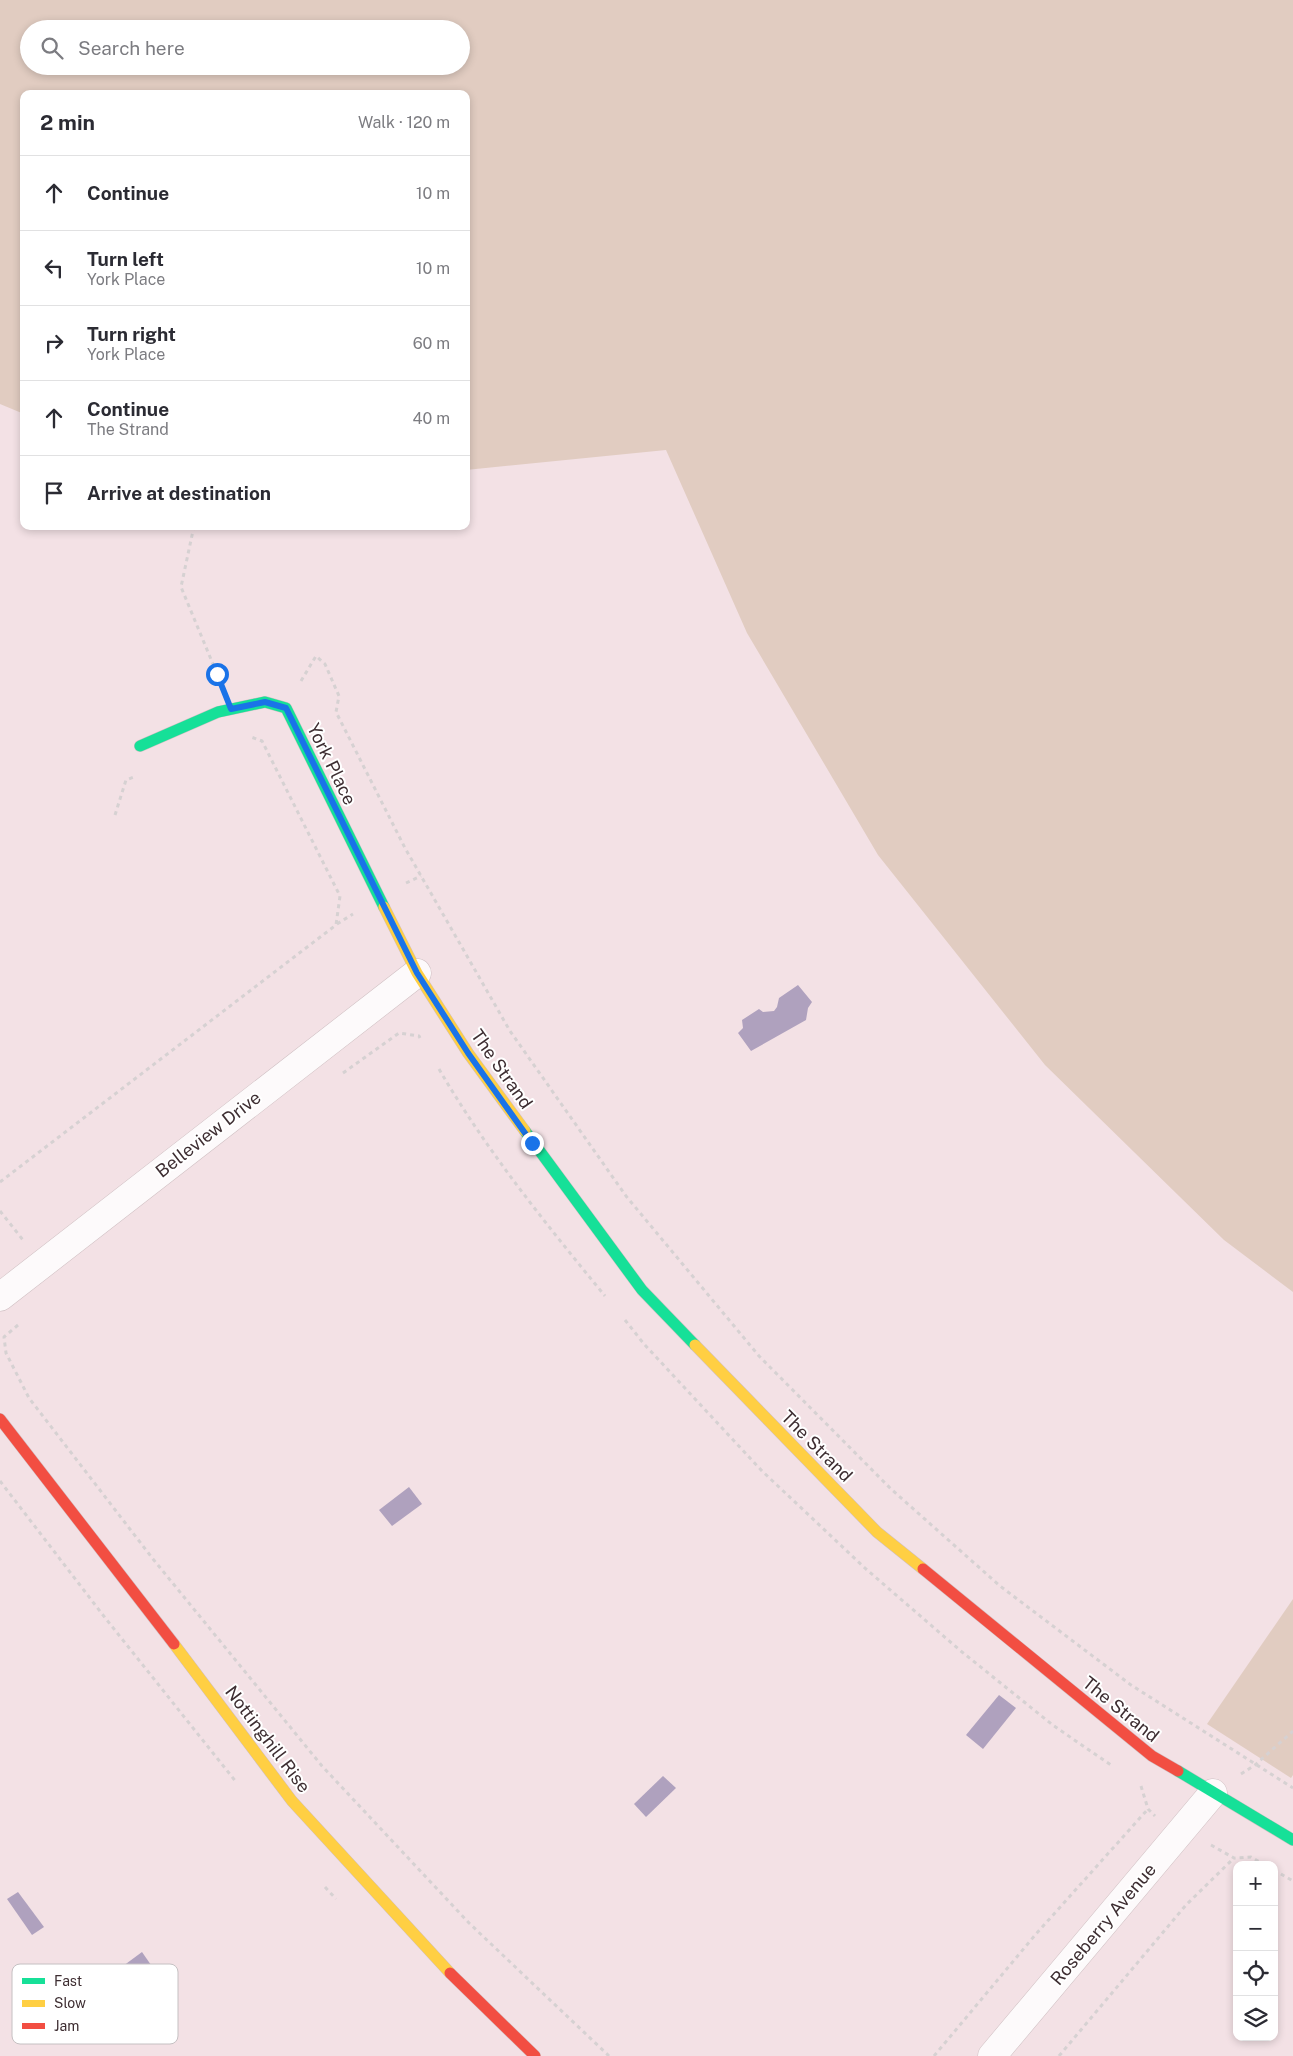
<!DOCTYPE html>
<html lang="en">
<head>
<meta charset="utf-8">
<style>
  :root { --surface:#fff; --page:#f7f7f7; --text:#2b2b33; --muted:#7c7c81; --line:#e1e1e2 }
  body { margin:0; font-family:"Public Sans",sans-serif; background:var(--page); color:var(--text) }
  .controls { position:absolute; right:15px; bottom:15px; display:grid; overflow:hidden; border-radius:10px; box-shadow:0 2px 8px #0003 }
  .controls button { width:45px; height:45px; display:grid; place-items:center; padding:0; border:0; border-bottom:1px solid var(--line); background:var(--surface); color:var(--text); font:25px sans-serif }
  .stop { position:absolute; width:15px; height:15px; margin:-11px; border:4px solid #1a73e8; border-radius:50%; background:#fff }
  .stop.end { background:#1a73e8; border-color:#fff; box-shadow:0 1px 5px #0008 }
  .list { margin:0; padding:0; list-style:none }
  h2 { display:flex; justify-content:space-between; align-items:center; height:65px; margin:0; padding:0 20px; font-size:21px }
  h2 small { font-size:16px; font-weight:400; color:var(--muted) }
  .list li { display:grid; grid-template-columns:32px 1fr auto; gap:15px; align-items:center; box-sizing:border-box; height:75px; padding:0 20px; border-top:1px solid var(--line) }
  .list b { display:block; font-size:19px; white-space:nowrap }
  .list p { margin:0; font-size:16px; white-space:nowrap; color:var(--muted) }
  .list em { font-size:16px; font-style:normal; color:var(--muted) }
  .icon { flex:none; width:28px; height:28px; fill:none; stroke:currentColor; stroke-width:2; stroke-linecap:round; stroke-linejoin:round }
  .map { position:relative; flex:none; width:1293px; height:2056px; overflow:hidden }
  .search { position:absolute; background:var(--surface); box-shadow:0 2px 8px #0003; left:20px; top:20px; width:450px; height:55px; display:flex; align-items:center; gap:12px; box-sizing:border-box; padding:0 18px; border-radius:28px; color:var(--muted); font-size:19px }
  .panel { position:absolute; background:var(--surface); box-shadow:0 2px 8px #0003; left:20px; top:90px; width:450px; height:440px; border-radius:10px }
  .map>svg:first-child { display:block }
  .green { fill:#e1ccc1; fill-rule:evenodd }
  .water { fill:#afa1be }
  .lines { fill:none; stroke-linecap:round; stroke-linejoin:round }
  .street-casing { stroke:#cfbfc2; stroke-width:29 }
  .fast-casing { stroke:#cfbfc2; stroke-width:12 }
  .slow-casing { stroke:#cfbfc2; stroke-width:12 }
  .jam-casing { stroke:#cfbfc2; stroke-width:12 }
  .path { stroke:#d6d1d2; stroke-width:3; stroke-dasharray:4 4; stroke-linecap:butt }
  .street { stroke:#fdfafb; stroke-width:28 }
  .fast { stroke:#16e098; stroke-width:11 }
  .slow { stroke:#ffcf43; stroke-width:11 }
  .jam { stroke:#f24e42; stroke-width:11 }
  .route { stroke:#1a73e8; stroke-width:6 }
  .labels { text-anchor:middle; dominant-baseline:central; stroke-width:4; stroke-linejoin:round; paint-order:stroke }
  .street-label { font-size:18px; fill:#3e2e32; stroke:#fff }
  .key { fill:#fff; stroke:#c5c0c2; stroke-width:1 }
  .key-label { font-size:14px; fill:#3e2e32 }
</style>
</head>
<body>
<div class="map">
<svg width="1293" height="2056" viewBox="0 0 1293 2056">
  <rect width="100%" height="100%" fill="#f3e1e5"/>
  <g class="green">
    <path d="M0,0H1293V1292L1224,1240L1045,1065L878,855L747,633L666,450L466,470V94H24V414L0,404ZM29,29H461V66H29Z"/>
    <polygon points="1293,1599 1293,1775 1291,1778 1207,1724"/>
  </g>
  <g class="water">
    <polygon points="798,985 812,1002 808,1008 806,1020 751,1051 738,1033 743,1028 742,1020 759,1009 763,1012 774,1011 777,1007 779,998"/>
    <polygon points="409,1487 422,1504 392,1526 379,1510"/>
    <polygon points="999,1695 1016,1708 983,1749 966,1735"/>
    <polygon points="663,1776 676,1788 646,1817 634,1804"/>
    <polygon points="18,1892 44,1927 32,1935 7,1899"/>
    <polygon points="142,1952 151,1965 110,1999 100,1983"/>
  </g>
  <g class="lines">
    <defs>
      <g id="street">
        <polyline points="0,1297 417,973"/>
        <polyline points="992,2056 1213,1793"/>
      </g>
      <g id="fast">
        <polyline points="140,746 218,712 265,702 286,708 384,907"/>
        <polyline points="525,1131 642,1290 695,1345"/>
        <polyline points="1178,1771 1293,1840"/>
      </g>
      <g id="slow">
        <polyline points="384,907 417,973 468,1053 525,1131"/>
        <polyline points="695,1345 877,1532 923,1569"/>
        <polyline points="174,1644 292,1801 450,1973"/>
      </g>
      <g id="jam">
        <polyline points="0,1419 174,1644"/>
        <polyline points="923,1569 1152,1756 1178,1771"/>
        <polyline points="450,1973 535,2056"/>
      </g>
    </defs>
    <use href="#street" class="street-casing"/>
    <use href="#fast" class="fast-casing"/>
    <use href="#slow" class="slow-casing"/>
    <use href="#jam" class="jam-casing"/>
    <g class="path">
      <polyline points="194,526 181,587 220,681"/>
      <polyline points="301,681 316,656 325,664 339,696 336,712 405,848 510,1031 626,1196 759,1356 891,1489 1000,1586 1131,1685 1293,1788"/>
      <polyline points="115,815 126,780 134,777"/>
      <polyline points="406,883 421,876"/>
      <polyline points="337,924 353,914"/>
      <path d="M439,1069C486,1150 546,1224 605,1296"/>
      <polyline points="343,1073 399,1033 419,1036 420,1038"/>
      <polyline points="0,1182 336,925 340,896 262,741 251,737"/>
      <polyline points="0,1211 23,1240"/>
      <polyline points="625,1320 644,1344 762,1471 866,1569 962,1652 1054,1726 1111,1765"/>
      <polyline points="18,1325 4,1337 6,1353 29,1398 153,1559 322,1766 469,1923 609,2056"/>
      <polyline points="0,1481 106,1619 237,1783"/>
      <polyline points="1241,1774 1255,1765 1293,1731"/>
      <polyline points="1141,1786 1148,1809 1155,1816"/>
      <polyline points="1211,1845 1234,1858 1251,1857 1265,1865"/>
      <polyline points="1274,1870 1293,1881"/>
      <polyline points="325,1887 336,1899"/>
      <polyline points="934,2056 1036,1934 1148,1809"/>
      <polyline points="1059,2056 1186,1905 1234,1858"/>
    </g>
    <use href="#street" class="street"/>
    <use href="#fast" class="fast"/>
    <use href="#slow" class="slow"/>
    <use href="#jam" class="jam"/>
  </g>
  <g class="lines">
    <polyline class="route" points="217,674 231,709 265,702 286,708 417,973 468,1053 532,1143"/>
  </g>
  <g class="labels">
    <g class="street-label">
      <text transform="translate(332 764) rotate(64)">York Place</text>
      <text transform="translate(502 1069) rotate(55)">The Strand</text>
      <text transform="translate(208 1134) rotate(-38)">Belleview Drive</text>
      <text transform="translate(817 1446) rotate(45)">The Strand</text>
      <text transform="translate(1121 1709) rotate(39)">The Strand</text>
      <text transform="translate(268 1739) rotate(53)">Nottinghill Rise</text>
      <text transform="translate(1103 1924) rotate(-50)">Roseberry Avenue</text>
    </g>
  </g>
  <rect x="12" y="1964" width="166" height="80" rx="8" class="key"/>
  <rect x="22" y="1978" width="23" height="6" fill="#16e098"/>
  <rect x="22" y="2000" width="23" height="7" fill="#ffcf43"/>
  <rect x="22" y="2023" width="23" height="6" fill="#f24e42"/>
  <g class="key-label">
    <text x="54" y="1986">Fast</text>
    <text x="54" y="2008">Slow</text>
    <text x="54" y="2031">Jam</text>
  </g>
</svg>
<div class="controls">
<button>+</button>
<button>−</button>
<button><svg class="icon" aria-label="locate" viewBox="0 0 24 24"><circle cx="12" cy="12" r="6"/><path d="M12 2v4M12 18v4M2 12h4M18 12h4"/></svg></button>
<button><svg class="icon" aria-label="layers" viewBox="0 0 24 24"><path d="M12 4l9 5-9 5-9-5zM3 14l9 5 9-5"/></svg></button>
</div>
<div class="stop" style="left:217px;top:674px"></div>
<div class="stop end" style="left:532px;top:1143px"></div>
<div class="search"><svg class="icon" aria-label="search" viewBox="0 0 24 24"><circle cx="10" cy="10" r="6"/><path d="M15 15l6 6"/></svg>Search here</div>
<section class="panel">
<h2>2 min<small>Walk · 120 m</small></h2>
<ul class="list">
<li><svg class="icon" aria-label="ahead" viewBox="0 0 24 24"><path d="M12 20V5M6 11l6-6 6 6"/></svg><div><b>Continue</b></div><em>10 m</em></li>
<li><svg class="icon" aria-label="left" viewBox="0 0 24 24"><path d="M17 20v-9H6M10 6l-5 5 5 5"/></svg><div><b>Turn left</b><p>York Place</p></div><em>10 m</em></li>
<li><svg class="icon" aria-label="right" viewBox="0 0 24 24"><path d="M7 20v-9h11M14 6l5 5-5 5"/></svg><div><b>Turn right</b><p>York Place</p></div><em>60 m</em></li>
<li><svg class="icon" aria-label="ahead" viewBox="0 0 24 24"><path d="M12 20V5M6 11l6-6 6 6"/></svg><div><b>Continue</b><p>The Strand</p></div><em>40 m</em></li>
<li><svg class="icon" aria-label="arrive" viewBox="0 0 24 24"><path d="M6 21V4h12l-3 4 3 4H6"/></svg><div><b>Arrive at destination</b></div></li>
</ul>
</section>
</div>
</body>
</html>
